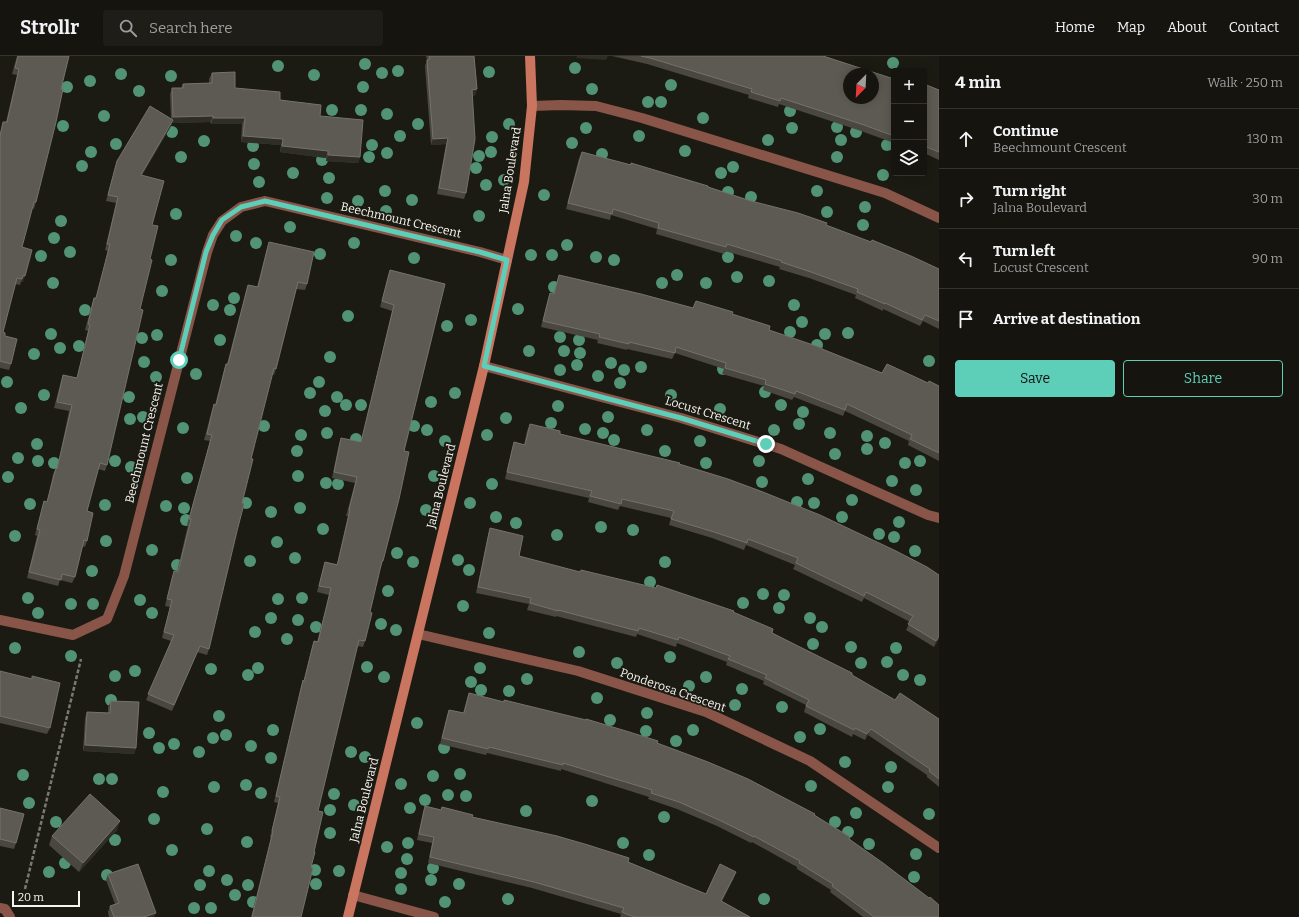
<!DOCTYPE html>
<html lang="en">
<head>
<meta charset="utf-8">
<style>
  :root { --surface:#15140e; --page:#1e1d17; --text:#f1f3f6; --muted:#9d9e9e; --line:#34332e; --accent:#5dceb8 }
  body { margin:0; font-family:Bitter,serif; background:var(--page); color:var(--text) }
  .controls { position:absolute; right:12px; top:12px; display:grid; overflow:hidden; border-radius:4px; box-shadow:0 2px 10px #0003 }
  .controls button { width:36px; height:36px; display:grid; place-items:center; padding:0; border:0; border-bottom:1px solid var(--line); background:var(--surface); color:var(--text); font:20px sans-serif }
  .compass { position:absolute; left:843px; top:12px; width:36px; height:36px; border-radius:50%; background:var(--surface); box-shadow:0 2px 10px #0003; rotate:204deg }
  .scale { position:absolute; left:12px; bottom:10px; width:68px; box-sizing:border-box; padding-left:4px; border:2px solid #f6f5ef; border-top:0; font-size:11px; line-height:14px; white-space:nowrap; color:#f6f5ef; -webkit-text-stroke:3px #1c1b13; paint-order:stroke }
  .stop { position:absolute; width:12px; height:12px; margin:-9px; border:3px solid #5dceb8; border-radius:50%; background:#fff }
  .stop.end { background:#5dceb8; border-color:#fff; box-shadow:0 1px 4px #0008 }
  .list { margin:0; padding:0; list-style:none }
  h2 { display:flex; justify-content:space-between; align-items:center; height:52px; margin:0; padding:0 16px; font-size:17px }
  h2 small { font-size:13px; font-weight:400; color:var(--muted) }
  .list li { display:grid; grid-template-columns:26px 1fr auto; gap:12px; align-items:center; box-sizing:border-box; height:60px; padding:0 16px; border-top:1px solid var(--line) }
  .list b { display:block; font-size:15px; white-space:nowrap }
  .list p { margin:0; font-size:13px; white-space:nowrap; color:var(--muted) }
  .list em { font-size:13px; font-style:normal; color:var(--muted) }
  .actions { display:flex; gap:8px; padding:12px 16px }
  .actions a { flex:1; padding:9px 0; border:1px solid var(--accent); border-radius:4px; text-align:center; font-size:14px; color:var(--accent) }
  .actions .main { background:var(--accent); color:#111 }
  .icon { flex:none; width:22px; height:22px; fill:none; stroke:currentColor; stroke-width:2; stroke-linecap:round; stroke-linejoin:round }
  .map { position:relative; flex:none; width:939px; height:861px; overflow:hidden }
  header { display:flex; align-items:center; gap:24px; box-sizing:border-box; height:56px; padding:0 20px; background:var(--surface); border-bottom:1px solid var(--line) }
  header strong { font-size:19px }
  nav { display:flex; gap:22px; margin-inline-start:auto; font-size:14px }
  .search { width:280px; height:36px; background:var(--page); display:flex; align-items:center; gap:10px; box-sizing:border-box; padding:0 14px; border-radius:4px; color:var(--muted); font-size:15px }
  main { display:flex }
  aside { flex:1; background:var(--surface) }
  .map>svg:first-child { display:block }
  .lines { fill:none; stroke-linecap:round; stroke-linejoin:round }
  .path { stroke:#7a7972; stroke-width:2.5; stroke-dasharray:4 2; stroke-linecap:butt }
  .street { stroke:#895548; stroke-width:10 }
  .secondary { stroke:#c97560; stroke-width:10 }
  .tree { fill:#519374 }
  .wall { fill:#49473f }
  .shaded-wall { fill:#2f2e26 }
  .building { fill:#5c5a52; stroke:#74726b; fill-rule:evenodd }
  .route { stroke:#5dceb8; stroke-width:5 }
  .labels { text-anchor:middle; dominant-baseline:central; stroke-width:4; stroke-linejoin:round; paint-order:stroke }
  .street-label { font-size:12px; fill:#f6f5ef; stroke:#1c1b13 }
</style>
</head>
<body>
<header>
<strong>Strollr</strong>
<div class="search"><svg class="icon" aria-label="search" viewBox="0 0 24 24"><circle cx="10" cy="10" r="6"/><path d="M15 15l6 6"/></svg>Search here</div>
<nav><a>Home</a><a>Map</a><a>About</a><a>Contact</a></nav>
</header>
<main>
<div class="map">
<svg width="939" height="861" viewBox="0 0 939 861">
  <rect width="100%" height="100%" fill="#1c1b13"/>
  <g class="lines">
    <polyline class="path" points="25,833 81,603"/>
    <g class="street">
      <polyline points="532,50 561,49 596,50 642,62 885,137 939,162"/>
      <polyline points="484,310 681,362 781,393 928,459 939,462"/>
      <polyline points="0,564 73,579 107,563 124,520 207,196 213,179 222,165 241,151 265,145 480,196 507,204"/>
      <polyline points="418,578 578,615 706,656 810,705 939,792"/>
      <polyline points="353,839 434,861"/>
      <polyline points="0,852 5,853 10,861"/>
    </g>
    <polyline class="secondary" points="348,861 484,310 524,126 532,50 530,0"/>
  </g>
  <g class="tree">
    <circle cx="893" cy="7" r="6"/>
    <circle cx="365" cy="8" r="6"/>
    <circle cx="278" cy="10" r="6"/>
    <circle cx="575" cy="12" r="6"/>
    <circle cx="398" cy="15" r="6"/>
    <circle cx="489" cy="16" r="6"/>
    <circle cx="382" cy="17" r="6"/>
    <circle cx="121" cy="18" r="6"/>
    <circle cx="314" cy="19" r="6"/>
    <circle cx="171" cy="20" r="6"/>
    <circle cx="90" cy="25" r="6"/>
    <circle cx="671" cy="29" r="6"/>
    <circle cx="67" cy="31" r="6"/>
    <circle cx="363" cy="31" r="6"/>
    <circle cx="592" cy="33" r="6"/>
    <circle cx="139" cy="35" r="6"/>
    <circle cx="648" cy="46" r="6"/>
    <circle cx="661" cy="46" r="6"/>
    <circle cx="332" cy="54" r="6"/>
    <circle cx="361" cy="54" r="6"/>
    <circle cx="790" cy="55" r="6"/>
    <circle cx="387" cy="58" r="6"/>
    <circle cx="104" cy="60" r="6"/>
    <circle cx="703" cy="62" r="6"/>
    <circle cx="418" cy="68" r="6"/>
    <circle cx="509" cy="68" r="6"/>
    <circle cx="63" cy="70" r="6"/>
    <circle cx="837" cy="71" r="6"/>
    <circle cx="586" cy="72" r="6"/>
    <circle cx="792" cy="72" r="6"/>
    <circle cx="172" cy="76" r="6"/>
    <circle cx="856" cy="76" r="6"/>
    <circle cx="400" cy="80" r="6"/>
    <circle cx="639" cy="80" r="6"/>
    <circle cx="492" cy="81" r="6"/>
    <circle cx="768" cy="84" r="6"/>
    <circle cx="841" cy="84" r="6"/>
    <circle cx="204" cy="85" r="6"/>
    <circle cx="572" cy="87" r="6"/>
    <circle cx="116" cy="88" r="6"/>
    <circle cx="372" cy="89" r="6"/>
    <circle cx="887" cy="89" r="6"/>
    <circle cx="253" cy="90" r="6"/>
    <circle cx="685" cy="95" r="6"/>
    <circle cx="91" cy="96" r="6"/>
    <circle cx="491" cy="96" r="6"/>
    <circle cx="387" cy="97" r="6"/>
    <circle cx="602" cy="98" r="6"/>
    <circle cx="479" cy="100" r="6"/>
    <circle cx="181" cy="101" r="6"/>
    <circle cx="369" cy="101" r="6"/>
    <circle cx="837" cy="101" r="6"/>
    <circle cx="322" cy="104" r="6"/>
    <circle cx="254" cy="108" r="6"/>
    <circle cx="82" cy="110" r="6"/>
    <circle cx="733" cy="111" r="6"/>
    <circle cx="476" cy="112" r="6"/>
    <circle cx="293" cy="117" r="6"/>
    <circle cx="721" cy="117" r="6"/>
    <circle cx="883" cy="119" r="6"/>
    <circle cx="329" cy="122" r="6"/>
    <circle cx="504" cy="124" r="6"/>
    <circle cx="259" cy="126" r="6"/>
    <circle cx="486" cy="129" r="6"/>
    <circle cx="385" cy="135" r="6"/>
    <circle cx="817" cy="135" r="6"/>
    <circle cx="728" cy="136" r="6"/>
    <circle cx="544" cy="139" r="6"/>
    <circle cx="751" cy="141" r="6"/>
    <circle cx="327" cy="142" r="6"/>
    <circle cx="412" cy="144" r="6"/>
    <circle cx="358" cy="145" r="6"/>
    <circle cx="865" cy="151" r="6"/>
    <circle cx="386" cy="155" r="6"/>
    <circle cx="827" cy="156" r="6"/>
    <circle cx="176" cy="158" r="6"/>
    <circle cx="479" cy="160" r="6"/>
    <circle cx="61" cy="165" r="6"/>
    <circle cx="863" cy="169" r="6"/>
    <circle cx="290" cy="171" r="6"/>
    <circle cx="236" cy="180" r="6"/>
    <circle cx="54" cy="182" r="6"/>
    <circle cx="256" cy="187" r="6"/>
    <circle cx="354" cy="187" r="6"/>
    <circle cx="567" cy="189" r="6"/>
    <circle cx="70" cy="196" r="6"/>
    <circle cx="320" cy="198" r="6"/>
    <circle cx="531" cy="199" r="6"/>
    <circle cx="552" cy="199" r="6"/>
    <circle cx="41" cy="200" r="6"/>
    <circle cx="596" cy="201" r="6"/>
    <circle cx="728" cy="201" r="6"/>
    <circle cx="414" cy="202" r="6"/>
    <circle cx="171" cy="204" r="6"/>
    <circle cx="614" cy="204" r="6"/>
    <circle cx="677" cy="219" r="6"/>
    <circle cx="737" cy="221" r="6"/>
    <circle cx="769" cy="225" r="6"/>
    <circle cx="53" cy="227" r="6"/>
    <circle cx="662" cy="227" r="6"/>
    <circle cx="706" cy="227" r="6"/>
    <circle cx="554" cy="231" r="6"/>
    <circle cx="162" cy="235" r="6"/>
    <circle cx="234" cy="242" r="6"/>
    <circle cx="213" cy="249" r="6"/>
    <circle cx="794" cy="249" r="6"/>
    <circle cx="518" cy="253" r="6"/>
    <circle cx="85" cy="254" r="6"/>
    <circle cx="230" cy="254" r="6"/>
    <circle cx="348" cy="260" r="6"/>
    <circle cx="471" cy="264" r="6"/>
    <circle cx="802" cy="266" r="6"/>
    <circle cx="447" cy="270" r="6"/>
    <circle cx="790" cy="276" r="6"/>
    <circle cx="848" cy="277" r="6"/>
    <circle cx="51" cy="278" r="6"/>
    <circle cx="825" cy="278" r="6"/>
    <circle cx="157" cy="279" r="6"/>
    <circle cx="560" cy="281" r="6"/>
    <circle cx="142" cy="282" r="6"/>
    <circle cx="220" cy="284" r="6"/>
    <circle cx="579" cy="284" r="6"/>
    <circle cx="817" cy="289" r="6"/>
    <circle cx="79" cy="290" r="6"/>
    <circle cx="60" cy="292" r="6"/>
    <circle cx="529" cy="295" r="6"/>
    <circle cx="564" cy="295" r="6"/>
    <circle cx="580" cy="297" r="6"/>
    <circle cx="34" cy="298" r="6"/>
    <circle cx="330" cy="301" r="6"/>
    <circle cx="929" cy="305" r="6"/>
    <circle cx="144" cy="306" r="6"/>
    <circle cx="611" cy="307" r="6"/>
    <circle cx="577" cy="309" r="6"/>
    <circle cx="641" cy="311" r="6"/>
    <circle cx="723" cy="313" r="6"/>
    <circle cx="560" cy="314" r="6"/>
    <circle cx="624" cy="314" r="6"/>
    <circle cx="196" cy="318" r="6"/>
    <circle cx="598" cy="320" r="6"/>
    <circle cx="156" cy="321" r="6"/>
    <circle cx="7" cy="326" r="6"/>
    <circle cx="319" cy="326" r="6"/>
    <circle cx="620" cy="327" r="6"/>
    <circle cx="765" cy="336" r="6"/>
    <circle cx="310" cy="337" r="6"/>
    <circle cx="455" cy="337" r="6"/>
    <circle cx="44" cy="339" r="6"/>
    <circle cx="671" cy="339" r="6"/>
    <circle cx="129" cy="341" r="6"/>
    <circle cx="337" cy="341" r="6"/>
    <circle cx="431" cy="346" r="6"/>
    <circle cx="346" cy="349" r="6"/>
    <circle cx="361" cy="349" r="6"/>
    <circle cx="781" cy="349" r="6"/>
    <circle cx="558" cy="350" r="6"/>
    <circle cx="21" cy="352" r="6"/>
    <circle cx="720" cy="353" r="6"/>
    <circle cx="325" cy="355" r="6"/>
    <circle cx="803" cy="356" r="6"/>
    <circle cx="143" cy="361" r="6"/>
    <circle cx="608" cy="361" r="6"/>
    <circle cx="506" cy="362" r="6"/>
    <circle cx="130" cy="363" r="6"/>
    <circle cx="551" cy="367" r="6"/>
    <circle cx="799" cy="368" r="6"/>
    <circle cx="264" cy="370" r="6"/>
    <circle cx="414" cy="370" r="6"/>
    <circle cx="183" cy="372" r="6"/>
    <circle cx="585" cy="373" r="6"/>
    <circle cx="427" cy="374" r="6"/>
    <circle cx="647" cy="374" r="6"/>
    <circle cx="774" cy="374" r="6"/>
    <circle cx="327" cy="377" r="6"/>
    <circle cx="603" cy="377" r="6"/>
    <circle cx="830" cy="377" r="6"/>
    <circle cx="301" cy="379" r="6"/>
    <circle cx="487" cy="379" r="6"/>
    <circle cx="867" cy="380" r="6"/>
    <circle cx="356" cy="383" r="6"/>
    <circle cx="614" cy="384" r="6"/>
    <circle cx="445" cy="385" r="6"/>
    <circle cx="700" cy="385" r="6"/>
    <circle cx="885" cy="387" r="6"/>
    <circle cx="37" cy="388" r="6"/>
    <circle cx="867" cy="393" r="6"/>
    <circle cx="297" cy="395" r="6"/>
    <circle cx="665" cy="395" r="6"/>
    <circle cx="835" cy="398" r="6"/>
    <circle cx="18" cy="402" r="6"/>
    <circle cx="38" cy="405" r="6"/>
    <circle cx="115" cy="405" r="6"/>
    <circle cx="759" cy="405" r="6"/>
    <circle cx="920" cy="405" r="6"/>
    <circle cx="54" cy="407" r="6"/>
    <circle cx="706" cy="407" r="6"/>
    <circle cx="905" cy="407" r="6"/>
    <circle cx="131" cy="411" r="6"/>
    <circle cx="298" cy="420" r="6"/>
    <circle cx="434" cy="420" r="6"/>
    <circle cx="8" cy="421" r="6"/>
    <circle cx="187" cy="422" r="6"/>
    <circle cx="808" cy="423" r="6"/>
    <circle cx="892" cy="425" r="6"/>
    <circle cx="762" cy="426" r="6"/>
    <circle cx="326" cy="427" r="6"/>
    <circle cx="338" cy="428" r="6"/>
    <circle cx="492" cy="428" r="6"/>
    <circle cx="916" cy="434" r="6"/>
    <circle cx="852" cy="444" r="6"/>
    <circle cx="797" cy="446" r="6"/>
    <circle cx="246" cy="447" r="6"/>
    <circle cx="470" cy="447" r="6"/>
    <circle cx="814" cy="447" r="6"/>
    <circle cx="30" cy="448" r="6"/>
    <circle cx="105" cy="449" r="6"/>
    <circle cx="166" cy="450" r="6"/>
    <circle cx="184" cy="452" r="6"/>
    <circle cx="300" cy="452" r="6"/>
    <circle cx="426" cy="454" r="6"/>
    <circle cx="271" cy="456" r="6"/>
    <circle cx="496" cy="461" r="6"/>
    <circle cx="842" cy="461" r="6"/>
    <circle cx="186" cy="464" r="6"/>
    <circle cx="899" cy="466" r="6"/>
    <circle cx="516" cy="467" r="6"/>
    <circle cx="601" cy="471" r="6"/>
    <circle cx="323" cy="473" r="6"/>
    <circle cx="633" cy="474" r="6"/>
    <circle cx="879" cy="478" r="6"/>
    <circle cx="557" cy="479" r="6"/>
    <circle cx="15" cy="480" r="6"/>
    <circle cx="894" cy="481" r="6"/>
    <circle cx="106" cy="485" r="6"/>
    <circle cx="277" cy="486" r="6"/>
    <circle cx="152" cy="494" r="6"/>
    <circle cx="915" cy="495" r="6"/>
    <circle cx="397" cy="497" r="6"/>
    <circle cx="295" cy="502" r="6"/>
    <circle cx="458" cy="504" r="6"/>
    <circle cx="250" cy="505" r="6"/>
    <circle cx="413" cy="506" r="6"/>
    <circle cx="665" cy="506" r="6"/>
    <circle cx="177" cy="509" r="6"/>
    <circle cx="469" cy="514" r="6"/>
    <circle cx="92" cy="515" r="6"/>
    <circle cx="650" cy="526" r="6"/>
    <circle cx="388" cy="535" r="6"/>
    <circle cx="763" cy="538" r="6"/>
    <circle cx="784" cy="539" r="6"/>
    <circle cx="28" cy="542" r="6"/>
    <circle cx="302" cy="542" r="6"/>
    <circle cx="278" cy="543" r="6"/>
    <circle cx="140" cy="544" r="6"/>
    <circle cx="743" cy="547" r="6"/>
    <circle cx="71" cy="548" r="6"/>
    <circle cx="93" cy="548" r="6"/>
    <circle cx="463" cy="550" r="6"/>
    <circle cx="779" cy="552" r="6"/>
    <circle cx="38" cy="557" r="6"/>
    <circle cx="152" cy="557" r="6"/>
    <circle cx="271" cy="562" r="6"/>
    <circle cx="810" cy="562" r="6"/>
    <circle cx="298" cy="564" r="6"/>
    <circle cx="381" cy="568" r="6"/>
    <circle cx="316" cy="571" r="6"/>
    <circle cx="822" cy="571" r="6"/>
    <circle cx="396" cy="574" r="6"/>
    <circle cx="255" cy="576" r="6"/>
    <circle cx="489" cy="577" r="6"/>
    <circle cx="287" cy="583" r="6"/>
    <circle cx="813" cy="588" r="6"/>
    <circle cx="851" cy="591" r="6"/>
    <circle cx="15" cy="592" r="6"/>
    <circle cx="896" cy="592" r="6"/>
    <circle cx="579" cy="596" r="6"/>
    <circle cx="71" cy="600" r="6"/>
    <circle cx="670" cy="601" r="6"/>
    <circle cx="887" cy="606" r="6"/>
    <circle cx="617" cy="607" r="6"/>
    <circle cx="861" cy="607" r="6"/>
    <circle cx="367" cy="611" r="6"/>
    <circle cx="258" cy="612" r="6"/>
    <circle cx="480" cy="612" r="6"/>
    <circle cx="211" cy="613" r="6"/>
    <circle cx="135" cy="615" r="6"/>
    <circle cx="248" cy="619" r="6"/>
    <circle cx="903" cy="619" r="6"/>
    <circle cx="115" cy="620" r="6"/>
    <circle cx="384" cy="621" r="6"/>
    <circle cx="706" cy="621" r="6"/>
    <circle cx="527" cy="623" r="6"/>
    <circle cx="920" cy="624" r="6"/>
    <circle cx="471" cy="626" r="6"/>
    <circle cx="689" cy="630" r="6"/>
    <circle cx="742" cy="633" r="6"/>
    <circle cx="481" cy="634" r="6"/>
    <circle cx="509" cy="635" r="6"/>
    <circle cx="597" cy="642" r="6"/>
    <circle cx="111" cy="644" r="6"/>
    <circle cx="735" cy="649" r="6"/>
    <circle cx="782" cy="651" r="6"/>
    <circle cx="647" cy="657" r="6"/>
    <circle cx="219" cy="660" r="6"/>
    <circle cx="610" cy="664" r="6"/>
    <circle cx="417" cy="667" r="6"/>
    <circle cx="820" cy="673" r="6"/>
    <circle cx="273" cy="674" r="6"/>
    <circle cx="693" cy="674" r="6"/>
    <circle cx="646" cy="675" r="6"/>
    <circle cx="149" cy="677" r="6"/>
    <circle cx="226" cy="679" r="6"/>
    <circle cx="800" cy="681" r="6"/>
    <circle cx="213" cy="682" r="6"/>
    <circle cx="676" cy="685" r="6"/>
    <circle cx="174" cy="688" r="6"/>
    <circle cx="251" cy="690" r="6"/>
    <circle cx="159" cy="692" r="6"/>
    <circle cx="444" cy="692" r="6"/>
    <circle cx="199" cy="696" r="6"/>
    <circle cx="351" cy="696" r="6"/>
    <circle cx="365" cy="701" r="6"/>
    <circle cx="271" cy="702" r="6"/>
    <circle cx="845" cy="706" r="6"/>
    <circle cx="891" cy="711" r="6"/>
    <circle cx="460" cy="718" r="6"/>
    <circle cx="23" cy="719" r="6"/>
    <circle cx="433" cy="720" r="6"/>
    <circle cx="99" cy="723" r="6"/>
    <circle cx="112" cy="723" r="6"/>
    <circle cx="401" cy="728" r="6"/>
    <circle cx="246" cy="729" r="6"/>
    <circle cx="811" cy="730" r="6"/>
    <circle cx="214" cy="731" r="6"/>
    <circle cx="888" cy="731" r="6"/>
    <circle cx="163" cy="736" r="6"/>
    <circle cx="261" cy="737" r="6"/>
    <circle cx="334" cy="738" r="6"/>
    <circle cx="448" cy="739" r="6"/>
    <circle cx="466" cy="740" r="6"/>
    <circle cx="425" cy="744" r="6"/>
    <circle cx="592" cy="745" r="6"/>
    <circle cx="29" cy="747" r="6"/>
    <circle cx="354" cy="749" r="6"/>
    <circle cx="410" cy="752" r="6"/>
    <circle cx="330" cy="754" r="6"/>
    <circle cx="526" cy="755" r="6"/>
    <circle cx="856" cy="757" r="6"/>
    <circle cx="929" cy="758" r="6"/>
    <circle cx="664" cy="761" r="6"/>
    <circle cx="154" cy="763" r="6"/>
    <circle cx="56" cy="766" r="6"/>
    <circle cx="835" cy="766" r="6"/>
    <circle cx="207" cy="773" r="6"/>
    <circle cx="848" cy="776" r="6"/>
    <circle cx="330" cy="777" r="6"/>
    <circle cx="115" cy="784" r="6"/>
    <circle cx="247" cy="786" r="6"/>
    <circle cx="408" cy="787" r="6"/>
    <circle cx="623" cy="787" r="6"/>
    <circle cx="869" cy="788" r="6"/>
    <circle cx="387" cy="791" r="6"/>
    <circle cx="172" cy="794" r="6"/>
    <circle cx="916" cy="798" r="6"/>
    <circle cx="649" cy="799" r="6"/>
    <circle cx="407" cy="803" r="6"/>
    <circle cx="65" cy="807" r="6"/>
    <circle cx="433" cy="812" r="6"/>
    <circle cx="315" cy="814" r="6"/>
    <circle cx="209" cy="815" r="6"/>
    <circle cx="339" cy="815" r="6"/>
    <circle cx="49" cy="816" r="6"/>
    <circle cx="401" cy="817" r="6"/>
    <circle cx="107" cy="819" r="6"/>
    <circle cx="914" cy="821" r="6"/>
    <circle cx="227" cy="824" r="6"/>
    <circle cx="431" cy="824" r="6"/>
    <circle cx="316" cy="828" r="6"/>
    <circle cx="459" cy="828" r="6"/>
    <circle cx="200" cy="829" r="6"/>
    <circle cx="248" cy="829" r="6"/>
    <circle cx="401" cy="833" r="6"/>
    <circle cx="235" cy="839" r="6"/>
    <circle cx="508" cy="843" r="6"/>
    <circle cx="764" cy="843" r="6"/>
    <circle cx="253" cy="846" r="6"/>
    <circle cx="445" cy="846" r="6"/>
    <circle cx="194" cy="852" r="6"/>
    <circle cx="211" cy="852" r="6"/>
  </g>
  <g class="wall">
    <polygon points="17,0 69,0 61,33 36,146 34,153 32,152 22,191 23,226 21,226 20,229 15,228 3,276 5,280 11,308 9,314 0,312 0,77 3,66 6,66 17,19 12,18"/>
    <polygon points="426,0 474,0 477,33 475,39 472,40 466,137 464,143 437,138 446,88 431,89 425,10 427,4"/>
    <polygon points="612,0 823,0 894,23 894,87 861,75 779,48 778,51 748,42 749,39 647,8"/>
    <polygon points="212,17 235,32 280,44 320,60 360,101 358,107 326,105 326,102 280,96 281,89 241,86 242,68 211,68 210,66 172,67 171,70 142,119 152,169 150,203 107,409 105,415 98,413 87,455 87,485 85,491 82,490 75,521 72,527 60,524 58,530 27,522 37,480 35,479 42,451 44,445 47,446 53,418 56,412 57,413 69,355 54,352 61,325 63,319 77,322 88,275 85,274 92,248 94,242 96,242 108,195 105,194 116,147 106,145 115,111 117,105 171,63 170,38 172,32 181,32 183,28 209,27 209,23"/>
    <polygon points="924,28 939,34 939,104 924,97"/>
    <polygon points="582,96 708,131 826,169 939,213 939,273 923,265 920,270 883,253 883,255 855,242 856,239 809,222 779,213 780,211 725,195 724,198 656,178 657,173 611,159 610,164 566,153 579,102"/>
    <polygon points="269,186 307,228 305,234 296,233 276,313 274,319 272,318 251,403 242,447 237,475 209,593 207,599 197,596 172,655 146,644 171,585 162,582 170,551 165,550 172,521 174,515 177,516 188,469 187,469 210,385 204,384 212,354 214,348 215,349 224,314 226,308 227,308 246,235 248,229 257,231 267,192"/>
    <polygon points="390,214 445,228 404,395 383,505 381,511 380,511 370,556 365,585 363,591 357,590 318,755 314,796 301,861 251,861 271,782 270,781 278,747 274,746 301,631 303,624 304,625 312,591 314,585 317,586 329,539 317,536 323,512 325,506 337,508 348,460 346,460 355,427 332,422 339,388 341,382 361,386 392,255 380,251 388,220"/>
    <polygon points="559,219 693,252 732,258 769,274 822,293 882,317 939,330 939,405 908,389 909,385 845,355 843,360 794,341 792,344 763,334 764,330 722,318 724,313 675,297 672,303 627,293 627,294 597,287 598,284 541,271 548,243 550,237 554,238"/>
    <polygon points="530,368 560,378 679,408 939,519 939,583 934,591 906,574 910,566 864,542 862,546 793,513 795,509 746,489 744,494 712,482 669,469 671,462 620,450 618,454 588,446 589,442 505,423 512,393 514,386 524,389 527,375"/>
    <polygon points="490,472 519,500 733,556 852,619 895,644 939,663 939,731 927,721 927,719 868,679 865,684 853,678 852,681 804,656 806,649 763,628 764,625 726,609 727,606 677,587 676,591 637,578 636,581 556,560 556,561 527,554 529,548 476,537 488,479"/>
    <polygon points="0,615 50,672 47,678 0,667"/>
    <polygon points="469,637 657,687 815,759 850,783 939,861 863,861 830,836 831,834 797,813 797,811 752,786 751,787 717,770 677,753 648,743 649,741 561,713 561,715 487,697 486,699 440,688 447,660 449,654 463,657"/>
    <polygon points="111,645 136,692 134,698 83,695 85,662 87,656 108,657 108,651"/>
    <polygon points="425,750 441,754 442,751 472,761 628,806 706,838 734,822 722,845 750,861 620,861 621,858 532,832 428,807 432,787 417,784 423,756"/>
    <polygon points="0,752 16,787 14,793 0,790"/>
    <polygon points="117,774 79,816 49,789 52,780"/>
    <polygon points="108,818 154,861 109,861 108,856 110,850 115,848 106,824"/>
  </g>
  <g class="shaded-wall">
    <polygon points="577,0 608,0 606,4 576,2"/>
    <polygon points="477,33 475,39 470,40 472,34"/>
    <polygon points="213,60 210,66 172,67 171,70 139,125 141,119 171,67 173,61"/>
    <polygon points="213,62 245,62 242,68 211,68"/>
    <polygon points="243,80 283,83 281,89 241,86"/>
    <polygon points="448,82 446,88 431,89 433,83"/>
    <polygon points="282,90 328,95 326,102 280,96"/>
    <polygon points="328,99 360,101 358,107 326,105"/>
    <polygon points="23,220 25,220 23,226 21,226"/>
    <polygon points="939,580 939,583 934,591 936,585"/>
    <polygon points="871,673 868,679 865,684 867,678"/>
    <polygon points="85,689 136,692 134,698 83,695"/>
    <polygon points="120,765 117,774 79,816 83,807"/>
    <polygon points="736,816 734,822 719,851 721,845"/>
    <polygon points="156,857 154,861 144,861"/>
  </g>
  <g class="building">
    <polygon points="18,0 69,0 61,33 63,33 56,66 36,146 34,146 22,191 32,194 25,220 23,220 22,223 17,222 3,276 5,277 5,280 17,283 11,308 0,305 0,80 3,66 7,66 19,13 15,12"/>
    <polygon points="429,0 474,0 477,33 472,34 475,83 466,137 439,132 448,82 433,83 427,4 430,3"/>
    <path d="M641,0H823L894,23V80L864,69L781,42L780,45L751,36L752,33L650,2ZM849,18H873V42H849Z"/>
    <polygon points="235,16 235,32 280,36 280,44 321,49 320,60 363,64 360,101 328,99 328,95 282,90 283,83 243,80 245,62 213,62 213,60 173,61 172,32 183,32 183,28 212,27 212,17"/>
    <polygon points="924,28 939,34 939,96 924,90"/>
    <polygon points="150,50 173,64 141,119 164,125 152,169 158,170 150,203 152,204 140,253 143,254 107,409 100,407 87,455 93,457 87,485 84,484 75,521 62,518 61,524 29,516 40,474 37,473 44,445 47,446 56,412 57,413 72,349 57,346 63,319 77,322 90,269 88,268 94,242 96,242 110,188 107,188 118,141 108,139 117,105"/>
    <polygon points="582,96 631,109 631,107 708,130 708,131 751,145 798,157 827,167 826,169 871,186 872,184 911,200 939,213 939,265 925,259 922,264 885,247 885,248 857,236 858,233 811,216 781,206 782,205 727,188 726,191 658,172 659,167 613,153 612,158 568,147"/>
    <polygon points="269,186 314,196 307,228 298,226 276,313 274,312 251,403 253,403 242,447 244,448 237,475 209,593 200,590 174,649 148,638 174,579 164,576 172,544 167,543 174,515 178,516 191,463 189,463 212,379 207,378 214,348 216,349 226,308 228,308 248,229 258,231"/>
    <polygon points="390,214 445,228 404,395 409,396 399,443 383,505 382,505 370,556 372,557 365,585 359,584 318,755 323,756 314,796 315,796 311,811 313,812 301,861 252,861 273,775 272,775 280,741 276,740 303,624 304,625 314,585 318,586 331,532 319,530 325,506 337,509 338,506 350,454 349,454 357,421 334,416 341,382 361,386 394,249 382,245"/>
    <polygon points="559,219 641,238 693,252 696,245 733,256 732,258 770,270 769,274 822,292 822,293 882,317 887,308 928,327 929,325 939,330 939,397 910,383 912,379 847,348 845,354 796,335 795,338 765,328 766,324 725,312 726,307 676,291 675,297 629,286 629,288 599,281 600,278 543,265 550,237 554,238"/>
    <polygon points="530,368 560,375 560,378 680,407 679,408 728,423 763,436 820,459 896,495 927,511 939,519 939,580 936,585 908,568 913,560 866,536 864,540 796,507 798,502 748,483 747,487 714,476 671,463 674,455 622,443 621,448 590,440 592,435 507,416 514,386 525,389"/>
    <polygon points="490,472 523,480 519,500 580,516 581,514 656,532 657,529 734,555 733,556 773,573 772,577 852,617 852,619 895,644 900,637 939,663 939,723 929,715 930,713 871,673 867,678 855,672 854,674 806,650 809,644 765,622 767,619 728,603 730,600 679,581 678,584 639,572 638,575 558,554 558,555 530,547 531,542 478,531"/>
    <polygon points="0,615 32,623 32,620 60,627 50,672 0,660"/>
    <polygon points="469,637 504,646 504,644 586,664 586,663 626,675 658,685 657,687 708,706 748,723 815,758 814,759 850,781 849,783 883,807 929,842 930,841 939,849 939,861 874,861 832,830 833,828 799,807 800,805 754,780 754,781 719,764 679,746 651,737 652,734 563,707 563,709 489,691 488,693 442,682 449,654 464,657"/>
    <polygon points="111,645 139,646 136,692 85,689 87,656 110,657"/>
    <polygon points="90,738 120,765 83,807 52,780"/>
    <polygon points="425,750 441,754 442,751 473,759 472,761 557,780 588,789 629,802 628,806 706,838 720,808 736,816 721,845 750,861 634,861 622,856 624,852 534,826 430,801 434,781 419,778"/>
    <polygon points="0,752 24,758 16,787 0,783"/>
    <polygon points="138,808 156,857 144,861 114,861 110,850 119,847 108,818"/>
  </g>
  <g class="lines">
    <polyline class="route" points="179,304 206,196 213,179 222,164 241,151 265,145 480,196 507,204 484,310 681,362 766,388"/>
  </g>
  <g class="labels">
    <g class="street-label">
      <text transform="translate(510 114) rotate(-81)">Jalna Boulevard</text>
      <text transform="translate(401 164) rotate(13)">Beechmount Crescent</text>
      <text transform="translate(708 357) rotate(17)">Locust Crescent</text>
      <text transform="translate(144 387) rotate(-76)">Beechmount Crescent</text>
      <text transform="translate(441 430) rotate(-76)">Jalna Boulevard</text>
      <text transform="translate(673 634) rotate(19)">Ponderosa Crescent</text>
      <text transform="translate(364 744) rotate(-76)">Jalna Boulevard</text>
    </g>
  </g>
</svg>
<div class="controls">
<button>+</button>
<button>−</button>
<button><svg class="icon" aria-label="layers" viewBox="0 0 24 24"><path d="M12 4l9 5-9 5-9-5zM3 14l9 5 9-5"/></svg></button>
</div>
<svg class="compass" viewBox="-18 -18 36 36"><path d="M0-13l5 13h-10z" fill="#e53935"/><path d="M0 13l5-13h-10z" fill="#9d9e9e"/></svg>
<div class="scale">20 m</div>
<div class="stop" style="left:179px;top:304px"></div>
<div class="stop end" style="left:766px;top:388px"></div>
</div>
<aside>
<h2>4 min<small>Walk · 250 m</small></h2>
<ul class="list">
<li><svg class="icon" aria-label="ahead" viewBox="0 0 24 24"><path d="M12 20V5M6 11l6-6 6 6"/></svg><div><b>Continue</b><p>Beechmount Crescent</p></div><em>130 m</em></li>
<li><svg class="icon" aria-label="right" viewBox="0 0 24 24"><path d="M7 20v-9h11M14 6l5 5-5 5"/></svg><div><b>Turn right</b><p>Jalna Boulevard</p></div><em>30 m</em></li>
<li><svg class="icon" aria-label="left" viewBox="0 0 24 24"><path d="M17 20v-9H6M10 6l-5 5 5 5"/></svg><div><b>Turn left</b><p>Locust Crescent</p></div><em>90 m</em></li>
<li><svg class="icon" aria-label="arrive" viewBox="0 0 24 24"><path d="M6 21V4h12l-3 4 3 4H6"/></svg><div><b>Arrive at destination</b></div></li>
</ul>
<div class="actions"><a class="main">Save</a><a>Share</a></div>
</aside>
</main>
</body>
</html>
